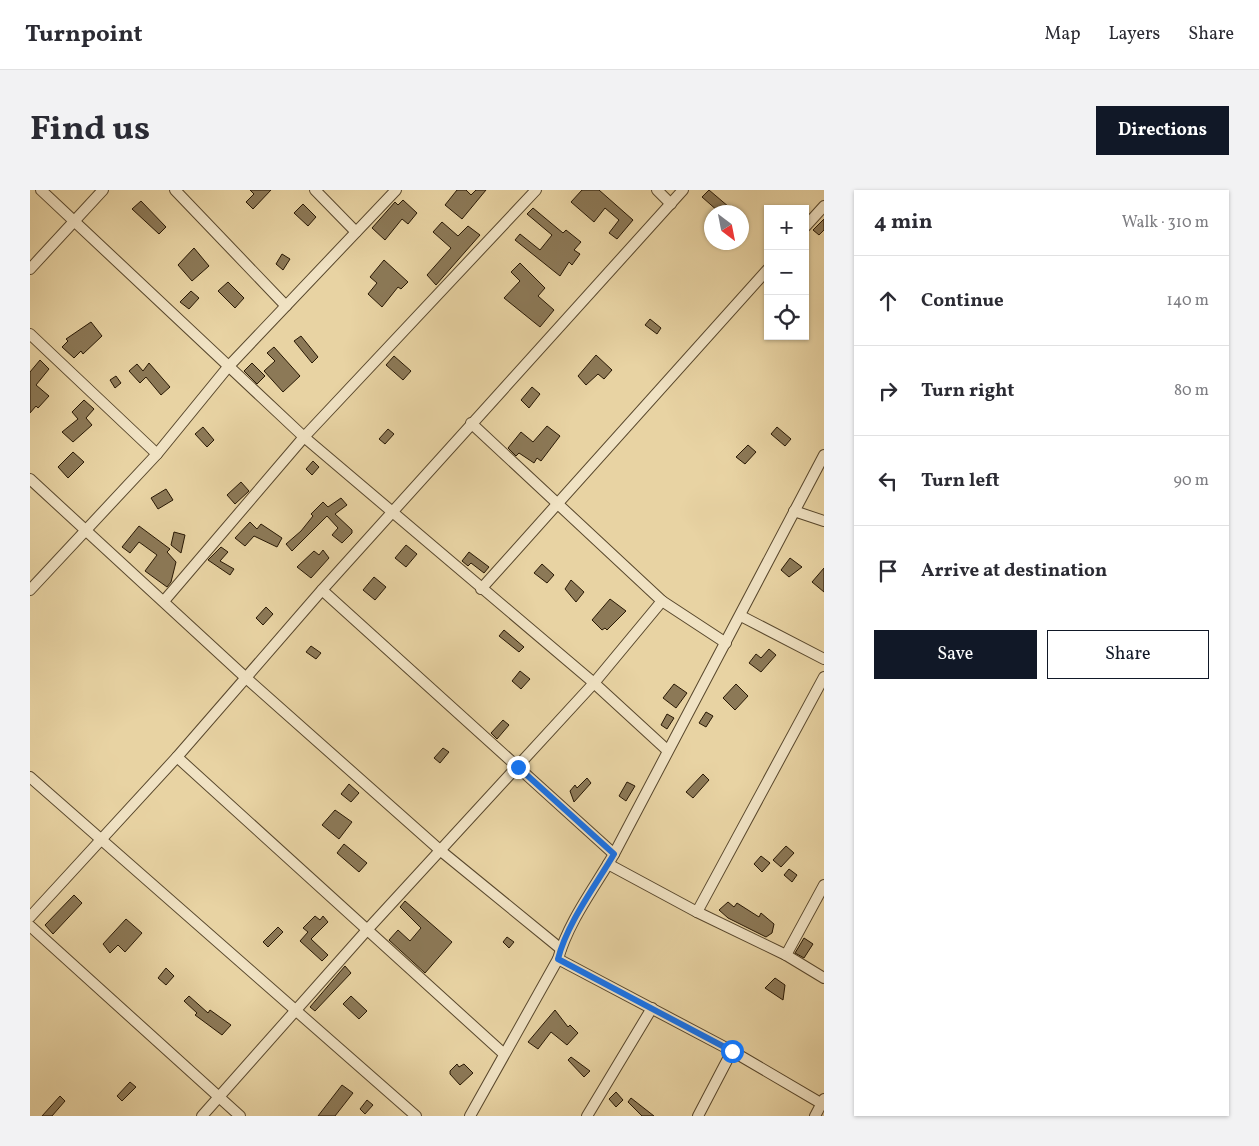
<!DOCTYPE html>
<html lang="en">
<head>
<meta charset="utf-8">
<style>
  :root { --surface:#fff; --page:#f2f2f3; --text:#2b2b33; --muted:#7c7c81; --line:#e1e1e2; --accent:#111827 }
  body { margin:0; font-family:Vollkorn,serif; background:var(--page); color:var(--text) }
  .controls { position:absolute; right:15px; top:15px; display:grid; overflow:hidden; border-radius:0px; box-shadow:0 1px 4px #0004 }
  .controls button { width:45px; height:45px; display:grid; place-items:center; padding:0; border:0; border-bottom:1px solid var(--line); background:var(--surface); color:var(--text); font:25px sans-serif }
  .compass { position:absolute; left:674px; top:15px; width:45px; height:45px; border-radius:50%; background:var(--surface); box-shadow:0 1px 4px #0004; rotate:148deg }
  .stop { position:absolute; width:15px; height:15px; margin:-11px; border:4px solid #1a73e8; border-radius:50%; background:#fff }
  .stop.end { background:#1a73e8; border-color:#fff; box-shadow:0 1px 5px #0008 }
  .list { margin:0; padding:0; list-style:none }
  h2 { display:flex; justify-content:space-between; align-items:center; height:65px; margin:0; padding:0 20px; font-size:21px }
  h2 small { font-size:16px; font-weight:400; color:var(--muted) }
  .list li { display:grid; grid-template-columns:32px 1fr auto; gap:15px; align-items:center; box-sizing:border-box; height:90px; padding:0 20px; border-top:1px solid var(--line) }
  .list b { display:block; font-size:19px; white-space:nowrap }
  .list em { font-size:16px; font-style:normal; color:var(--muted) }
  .actions { display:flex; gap:10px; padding:15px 20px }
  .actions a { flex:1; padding:11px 0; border:1px solid var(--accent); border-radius:0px; text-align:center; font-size:18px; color:var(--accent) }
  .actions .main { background:var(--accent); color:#fff }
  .icon { flex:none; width:28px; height:28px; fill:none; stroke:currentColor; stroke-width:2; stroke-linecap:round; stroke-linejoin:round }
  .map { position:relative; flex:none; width:794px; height:926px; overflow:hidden; border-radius:0px }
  header { display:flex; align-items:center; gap:30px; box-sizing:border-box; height:70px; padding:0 25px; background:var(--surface); border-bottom:1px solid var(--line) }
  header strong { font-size:24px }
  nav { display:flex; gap:28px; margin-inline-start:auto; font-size:18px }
  .intro { display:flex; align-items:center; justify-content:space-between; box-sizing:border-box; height:120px; padding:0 30px }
  h1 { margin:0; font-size:35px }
  .button { padding:12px 22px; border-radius:0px; background:var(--accent); color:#fff; font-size:18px; font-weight:700 }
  main { display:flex; gap:30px; padding:0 30px }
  aside { flex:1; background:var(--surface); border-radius:0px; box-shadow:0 1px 4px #0004 }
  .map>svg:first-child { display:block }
  .building { fill:#8c7957; stroke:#281804 }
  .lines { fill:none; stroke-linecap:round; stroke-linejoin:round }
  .minor-casing { stroke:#58472c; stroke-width:12 }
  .minor { stroke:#f0e2c3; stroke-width:10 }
  .route { stroke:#1a73e8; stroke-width:6 }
</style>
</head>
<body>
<header>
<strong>Turnpoint</strong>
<nav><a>Map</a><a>Layers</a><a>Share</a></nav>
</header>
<div class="intro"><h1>Find us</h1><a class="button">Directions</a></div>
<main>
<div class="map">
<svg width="794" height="926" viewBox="0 0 794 926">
  <rect width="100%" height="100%" fill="#e8d3a3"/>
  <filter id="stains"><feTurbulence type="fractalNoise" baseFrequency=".004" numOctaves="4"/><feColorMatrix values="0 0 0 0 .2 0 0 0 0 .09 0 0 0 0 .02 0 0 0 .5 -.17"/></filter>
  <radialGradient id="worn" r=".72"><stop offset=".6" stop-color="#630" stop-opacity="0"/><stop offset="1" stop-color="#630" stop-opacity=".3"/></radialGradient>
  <g class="building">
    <polygon points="220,0 241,0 223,19 216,12 224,4"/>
    <polygon points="427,0 436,0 441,5 446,0 456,0 432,29 415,15"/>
    <polygon points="552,0 569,0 603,30 587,49 579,43 589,30 575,18 564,32 541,12"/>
    <polygon points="679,0 699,17 694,22 689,22 672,7"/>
    <polygon points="373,10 387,23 378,34 372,29 355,50 342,38 365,12 368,15"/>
    <polygon points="111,11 136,37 129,44 102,19"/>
    <polygon points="273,14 286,27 278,36 264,23"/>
    <polygon points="503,18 533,43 536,40 551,52 544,60 550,64 542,75 539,72 530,86 485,50 490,44 510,60 522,45 497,24"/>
    <polygon points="794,29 794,40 789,45 783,40"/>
    <polygon points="412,32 428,46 438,36 450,45 406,95 397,85 421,58 403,42"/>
    <polygon points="164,58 179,76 162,91 148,75"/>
    <polygon points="252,64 260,69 253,80 246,74"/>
    <polygon points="354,70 378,92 371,99 368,97 352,117 338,104 347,93 340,87"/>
    <polygon points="490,73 515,98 508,106 524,120 510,137 474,108 490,91 481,82"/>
    <polygon points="198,92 214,108 205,118 188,101"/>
    <polygon points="161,101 169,108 159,119 150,112"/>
    <polygon points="620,129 631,138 627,144 615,135"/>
    <polygon points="61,132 72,146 53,164 51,161 44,168 32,157 38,151 36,149"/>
    <polygon points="271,146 288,167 282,173 264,151"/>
    <polygon points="244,157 270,186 253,202 234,181 245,171 237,163"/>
    <polygon points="566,165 582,180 574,189 568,184 556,195 548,186"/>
    <polygon points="364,166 381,181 373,190 356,175"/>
    <polygon points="10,170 19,179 6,195 19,206 8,218 6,216 0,223 0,182"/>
    <polygon points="119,173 140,197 131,205 116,187 110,193 99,181 107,174 113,181"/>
    <polygon points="222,173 235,186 227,194 214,181"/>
    <polygon points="86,186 91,193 85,198 80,190"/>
    <polygon points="502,197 510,204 499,218 491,210"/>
    <polygon points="54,210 64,219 56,228 62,235 43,252 32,242 48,229 42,222"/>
    <polygon points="517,236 530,246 511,271 507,268 504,273 489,263 486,266 478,258 491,242 503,252"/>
    <polygon points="173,237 184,250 177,257 165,244"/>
    <polygon points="747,237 761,249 755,256 741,244"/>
    <polygon points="358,239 364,244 355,254 349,249"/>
    <polygon points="718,255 726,262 715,274 706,267"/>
    <polygon points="43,262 54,272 38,288 28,277"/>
    <polygon points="283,271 289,277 282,285 276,279"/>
    <polygon points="211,292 219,301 205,314 197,305"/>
    <polygon points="136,299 143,310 128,319 121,308"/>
    <polygon points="311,308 317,315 305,324 322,340 322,343 312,353 302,345 308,338 297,326 262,361 256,354 271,341 283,326 281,324 293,312 298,317"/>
    <polygon points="220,332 227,339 231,334 252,348 247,357 224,346 215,356 205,348"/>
    <polygon points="109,336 140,359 137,362 146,372 141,392 137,397 115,381 127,365 109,352 100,363 92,357"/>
    <polygon points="144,342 155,345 151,363 141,355"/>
    <polygon points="376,355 387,364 376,377 365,368"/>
    <polygon points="191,357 198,362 190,371 204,379 200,385 178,370"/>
    <polygon points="293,360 299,368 281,388 267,377 284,361 289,365"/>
    <polygon points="439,362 459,377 454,383 441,373 438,376 432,371"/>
    <polygon points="760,368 772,377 759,387 751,380"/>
    <polygon points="512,374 524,385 517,393 504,383"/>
    <polygon points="794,378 794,402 782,392"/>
    <polygon points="344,387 356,397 345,410 333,400"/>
    <polygon points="541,390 554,402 546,412 535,399"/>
    <polygon points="580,409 596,421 577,440 575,438 572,440 562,430"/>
    <polygon points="236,417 243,424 233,435 226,428"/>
    <polygon points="474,440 494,457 489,462 469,446"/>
    <polygon points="281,456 291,463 286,469 276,462"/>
    <polygon points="739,459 746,465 731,482 719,473 726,464 731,468"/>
    <polygon points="490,481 500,489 491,499 482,491"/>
    <polygon points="644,494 657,503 646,518 633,508"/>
    <polygon points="706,494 718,506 705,520 693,508"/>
    <polygon points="676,522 683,526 676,537 669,533"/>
    <polygon points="637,524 644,528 637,539 631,535"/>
    <polygon points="473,530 479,535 467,549 461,543"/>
    <polygon points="413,558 419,562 410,573 404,568"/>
    <polygon points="673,584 679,590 663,608 656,602"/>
    <polygon points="557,588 561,593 544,612 540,601 545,595 547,598"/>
    <polygon points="597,592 605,596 596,611 589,606"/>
    <polygon points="319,594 329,603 321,612 311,604"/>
    <polygon points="305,620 322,632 309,649 292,635"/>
    <polygon points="314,654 337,673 329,682 307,663"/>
    <polygon points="756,656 764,663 751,677 743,670"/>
    <polygon points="731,666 740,673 732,682 724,674"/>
    <polygon points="759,679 767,685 762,692 754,685"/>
    <polygon points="44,705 52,713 23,744 15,735"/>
    <polygon points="375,711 422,752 395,783 359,750 368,740 380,751 391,738 370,717"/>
    <polygon points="698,712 704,717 707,713 729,727 731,723 744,734 742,743 736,747 698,728 689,720"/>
    <polygon points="285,726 290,730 293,726 298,732 281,749 298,765 292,771 270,751 278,742 273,738"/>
    <polygon points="96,729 112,743 95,762 88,755 80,763 73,754"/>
    <polygon points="248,737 253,742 238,757 233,752"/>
    <polygon points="477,747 484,752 479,758 473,752"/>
    <polygon points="774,748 783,754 774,768 765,763"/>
    <polygon points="315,776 321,783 285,821 280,817"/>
    <polygon points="136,778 144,786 136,795 128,788"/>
    <polygon points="745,788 755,795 753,810 735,798"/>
    <polygon points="159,806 178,823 180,820 201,835 192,845 165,825 167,823 154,811"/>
    <polygon points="321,806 337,821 329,829 313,814"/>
    <polygon points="525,820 538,837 540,835 548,843 537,855 521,842 508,859 498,852"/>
    <polygon points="541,867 560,881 554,887 538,870"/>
    <polygon points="427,874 429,877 434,874 443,883 430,895 420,884 420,881"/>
    <polygon points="100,892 106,897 92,911 87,906"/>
    <polygon points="312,895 323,903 305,926 288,926"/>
    <polygon points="586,902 593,910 586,917 579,909"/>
    <polygon points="30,906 35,911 22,926 12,926"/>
    <polygon points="601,908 624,926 612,926 598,912"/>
    <polygon points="337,910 343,915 335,924 330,919"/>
  </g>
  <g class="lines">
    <defs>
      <g id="minor">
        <polyline points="11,0 274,247 564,493 637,560"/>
        <polyline points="145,0 256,116"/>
        <polyline points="285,0 326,42"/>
        <polyline points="627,0 641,14"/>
        <polyline points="775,37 794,16"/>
        <polyline points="0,79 73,0"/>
        <polyline points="0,144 127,264"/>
        <polyline points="441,233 632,411"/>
        <polyline points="0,289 215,487 411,661 531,759"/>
        <polyline points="764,321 794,331"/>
        <polyline points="451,399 738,79"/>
        <polyline points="0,400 127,264 198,177 366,0"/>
        <polyline points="292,400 584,664"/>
        <polyline points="134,411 274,247 506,0"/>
        <polyline points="711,426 794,469"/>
        <polyline points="147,567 474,864"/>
        <polyline points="0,587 386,926"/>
        <polyline points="578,674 667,722 756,765 794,788"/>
        <polyline points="667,722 794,487"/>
        <polyline points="0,727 147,567 292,400 653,0"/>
        <polyline points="0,736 210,926"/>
        <polyline points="756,765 794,695"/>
        <polyline points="528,769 702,861 794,915"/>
        <polyline points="172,926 337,740 564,493 632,411 696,453"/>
        <path d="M440,926L528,769C538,732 565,697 584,664L794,265"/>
        <polyline points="557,926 622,818"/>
        <polyline points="668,926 702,861"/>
        <polyline points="785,926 794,909"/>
      </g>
    </defs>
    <use href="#minor" class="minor-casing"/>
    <use href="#minor" class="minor"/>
  </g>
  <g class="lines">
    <path class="route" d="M488,577L584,664C566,695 537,733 528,769L702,861"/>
  </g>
  <rect width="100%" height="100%" filter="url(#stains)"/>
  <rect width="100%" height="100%" fill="url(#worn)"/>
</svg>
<div class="controls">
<button>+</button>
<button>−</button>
<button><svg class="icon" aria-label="locate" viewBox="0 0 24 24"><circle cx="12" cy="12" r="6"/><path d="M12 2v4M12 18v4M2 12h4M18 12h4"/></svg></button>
</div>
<svg class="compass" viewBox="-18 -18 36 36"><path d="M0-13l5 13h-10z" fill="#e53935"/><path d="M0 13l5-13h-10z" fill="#7c7c81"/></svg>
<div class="stop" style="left:702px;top:861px"></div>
<div class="stop end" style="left:488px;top:577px"></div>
</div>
<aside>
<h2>4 min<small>Walk · 310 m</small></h2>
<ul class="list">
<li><svg class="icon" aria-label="ahead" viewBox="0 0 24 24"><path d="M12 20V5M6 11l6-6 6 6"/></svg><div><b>Continue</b></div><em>140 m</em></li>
<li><svg class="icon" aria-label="right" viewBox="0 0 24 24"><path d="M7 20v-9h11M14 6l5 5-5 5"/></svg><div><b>Turn right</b></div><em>80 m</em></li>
<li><svg class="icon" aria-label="left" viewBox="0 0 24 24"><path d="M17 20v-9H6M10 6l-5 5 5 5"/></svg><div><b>Turn left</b></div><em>90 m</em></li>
<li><svg class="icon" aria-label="arrive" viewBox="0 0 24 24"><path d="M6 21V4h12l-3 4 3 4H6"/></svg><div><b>Arrive at destination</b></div></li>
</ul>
<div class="actions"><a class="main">Save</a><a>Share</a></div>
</aside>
</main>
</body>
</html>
